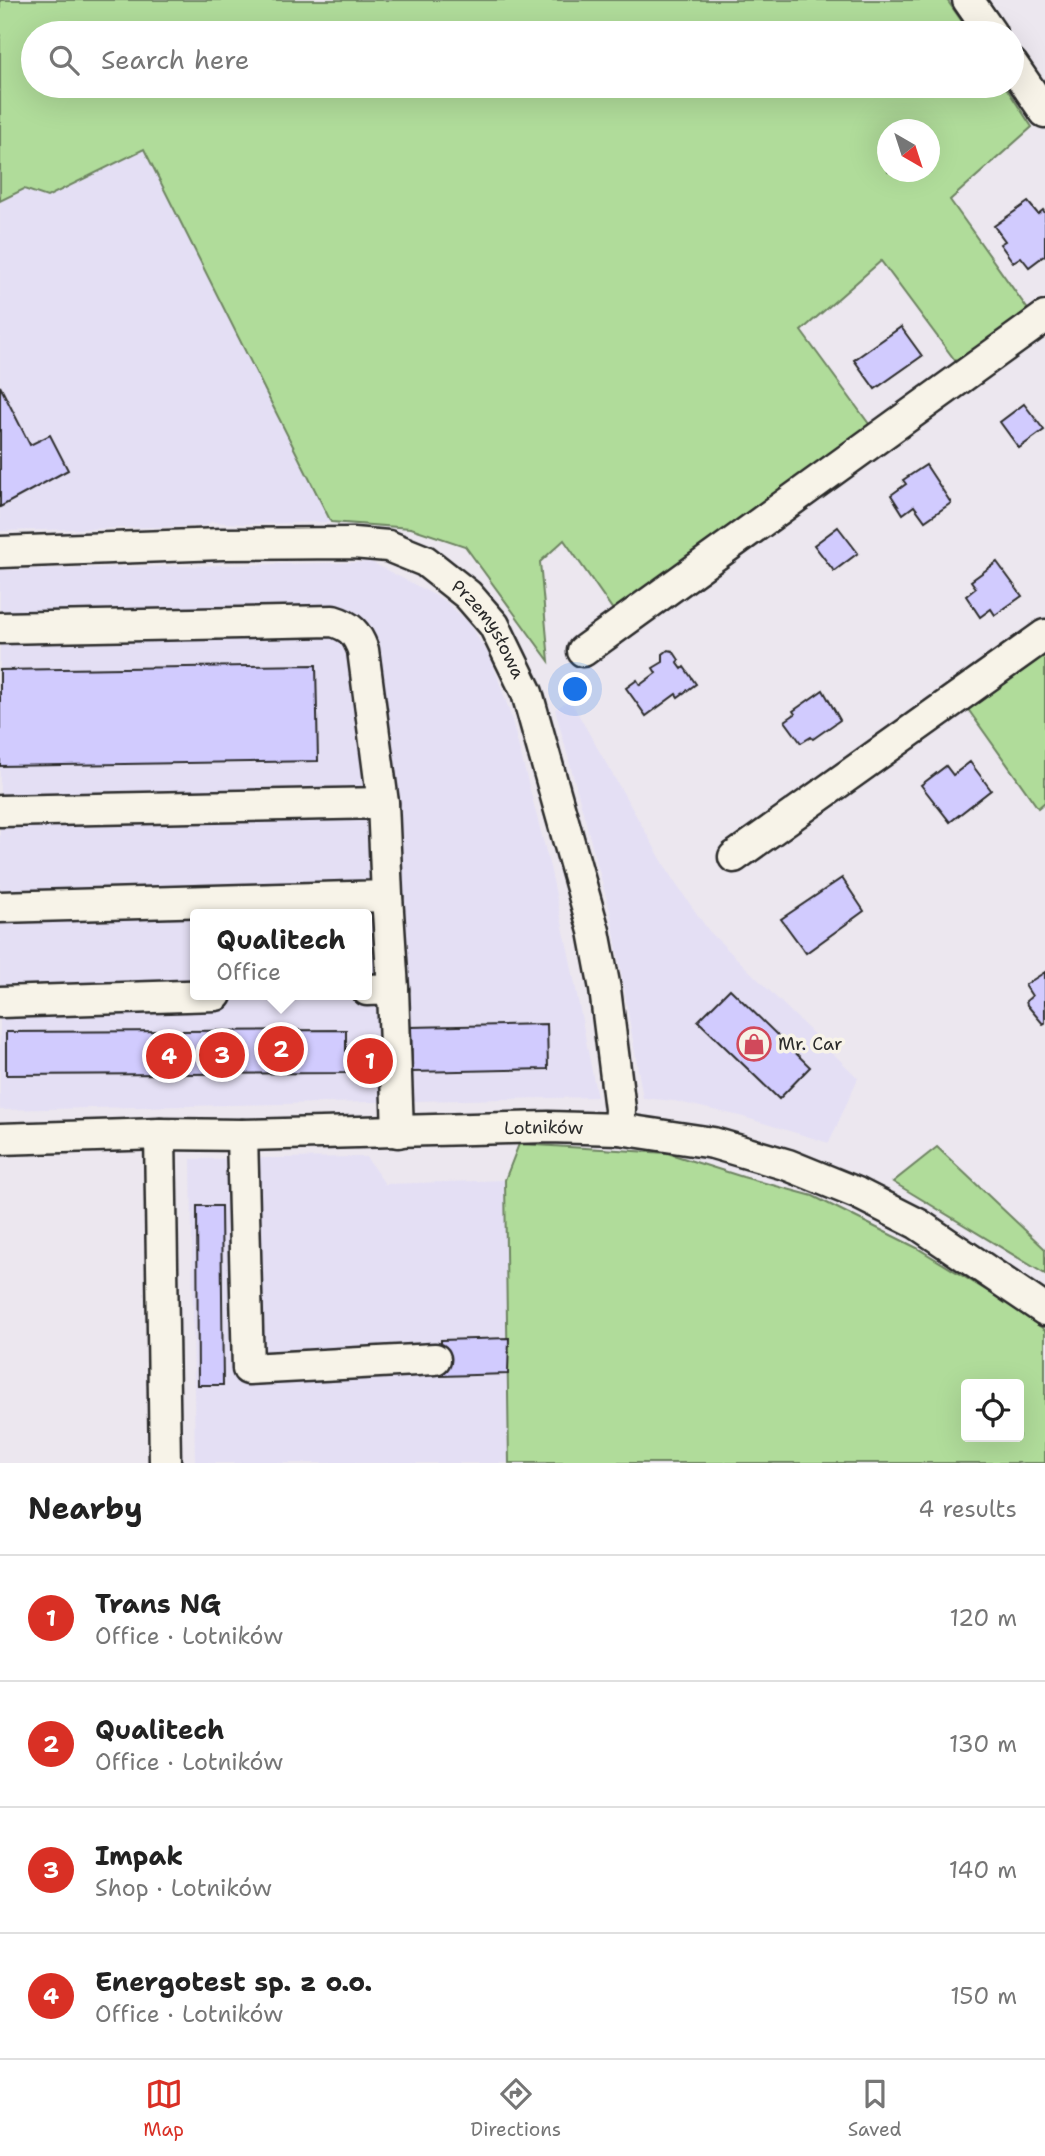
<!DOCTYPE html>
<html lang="en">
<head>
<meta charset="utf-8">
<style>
  :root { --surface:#fff; --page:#f2f2f2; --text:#222; --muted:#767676; --line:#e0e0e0; --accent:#d93025 }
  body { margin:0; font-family:"Shantell Sans",sans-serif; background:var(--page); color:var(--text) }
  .controls { position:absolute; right:21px; bottom:21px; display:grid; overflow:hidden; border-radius:7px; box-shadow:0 7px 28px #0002 }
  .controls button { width:63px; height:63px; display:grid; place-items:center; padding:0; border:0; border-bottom:2px solid var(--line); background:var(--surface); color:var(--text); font:35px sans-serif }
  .compass { position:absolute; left:877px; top:119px; width:63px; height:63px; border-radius:50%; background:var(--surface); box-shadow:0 7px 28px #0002; rotate:141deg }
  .you { position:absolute; left:576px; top:690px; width:24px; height:24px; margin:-18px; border:5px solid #fff; border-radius:50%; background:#1a73e8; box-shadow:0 0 0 10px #1a73e833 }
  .badge { display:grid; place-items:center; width:46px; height:46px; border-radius:50%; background:var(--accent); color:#fff; font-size:23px; font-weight:700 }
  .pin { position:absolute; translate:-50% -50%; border:4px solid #fff; box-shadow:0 2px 7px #0006 }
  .popup { position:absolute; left:190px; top:909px; width:182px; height:91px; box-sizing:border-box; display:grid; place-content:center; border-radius:7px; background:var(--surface); filter:drop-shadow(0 2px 5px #0005); font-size:23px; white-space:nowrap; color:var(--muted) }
  .popup b { font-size:26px; color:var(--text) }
  .popup::after { content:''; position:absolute; left:50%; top:100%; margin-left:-14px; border:14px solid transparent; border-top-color:var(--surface) }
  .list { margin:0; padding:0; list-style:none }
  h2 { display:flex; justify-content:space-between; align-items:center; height:91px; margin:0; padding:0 28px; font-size:30px }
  h2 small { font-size:23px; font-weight:400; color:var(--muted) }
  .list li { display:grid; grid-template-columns:46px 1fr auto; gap:21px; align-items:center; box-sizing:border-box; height:126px; padding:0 28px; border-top:2px solid var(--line) }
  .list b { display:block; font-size:26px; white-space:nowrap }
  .list p { margin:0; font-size:23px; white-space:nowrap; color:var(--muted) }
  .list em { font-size:23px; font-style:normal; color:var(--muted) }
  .icon { flex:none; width:38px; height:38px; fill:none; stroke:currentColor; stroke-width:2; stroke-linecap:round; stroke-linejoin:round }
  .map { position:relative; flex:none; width:1045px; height:1463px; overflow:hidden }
  .search { position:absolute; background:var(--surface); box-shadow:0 7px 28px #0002; left:21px; right:21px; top:21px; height:77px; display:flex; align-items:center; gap:18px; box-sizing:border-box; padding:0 24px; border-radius:38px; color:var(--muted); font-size:26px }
  .sheet { height:595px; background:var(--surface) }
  nav { display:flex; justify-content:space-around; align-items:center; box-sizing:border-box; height:98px; border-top:2px solid var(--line); background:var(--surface); font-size:19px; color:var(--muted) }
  nav a { display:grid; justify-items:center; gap:4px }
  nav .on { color:var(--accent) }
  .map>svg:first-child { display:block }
  .built { fill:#e4dff4; fill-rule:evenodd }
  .green { fill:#b0dc9a; stroke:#6e8462; stroke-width:2; fill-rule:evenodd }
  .building { fill:#d1cbfe; stroke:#2b2b2b; stroke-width:2 }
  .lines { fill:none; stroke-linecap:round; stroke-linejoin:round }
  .minor-casing { stroke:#2b2b2b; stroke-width:35 }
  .minor { stroke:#f7f3e8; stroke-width:30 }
  .labels { text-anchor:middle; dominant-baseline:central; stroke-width:7; stroke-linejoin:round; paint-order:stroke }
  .street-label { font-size:18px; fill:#2b2b2b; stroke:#f7f3e8 }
  .poi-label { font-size:18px; fill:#2b2b2b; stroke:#f7f3e8; text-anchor:start }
</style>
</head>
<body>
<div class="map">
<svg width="1045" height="1463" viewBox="0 0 1045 1463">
  <rect width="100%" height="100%" fill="#ece7ef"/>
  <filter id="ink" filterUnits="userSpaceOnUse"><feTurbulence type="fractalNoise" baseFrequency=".0143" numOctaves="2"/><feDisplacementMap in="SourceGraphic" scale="14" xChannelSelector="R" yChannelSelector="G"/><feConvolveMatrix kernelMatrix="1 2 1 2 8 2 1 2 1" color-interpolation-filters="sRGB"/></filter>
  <g filter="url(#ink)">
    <g class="built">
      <polygon points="144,149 297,455 331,522 243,524 211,522 205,526 0,531 0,201 24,189"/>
      <path d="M371,562L444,600L467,621L491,658L510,713L550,867L570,959L597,1097L0,1110V570ZM195,914H367V995H195Z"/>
      <polygon points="570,700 673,880 709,931 858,1078 829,1143 740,1116 674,1101 643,1098 611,915 555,709"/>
      <polygon points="366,1157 385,1184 505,1180 509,1463 195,1463 191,1159"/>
    </g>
    <g class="green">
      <path d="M0,0H947L970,33H33V86H1005L1032,127L950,200L1029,311L960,367L881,261L801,331L872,428L616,614L564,540L540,562L549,661L465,546L411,528L331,522L144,149L47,197L24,189L0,201ZM888,130H930V172H888Z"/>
      <polygon points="1045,650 1045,802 1038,808 965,705"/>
      <path d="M519,1144L667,1153L743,1177L813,1196L917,1248L1007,1303L1045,1330V1463H509L505,1180ZM966,1384H1019V1437H966Z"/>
      <polygon points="937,1147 1045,1249 1045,1274 893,1182"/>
    </g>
    <g class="building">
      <polygon points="1028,202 1038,214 1043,210 1045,213 1045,255 1029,267 1021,257 1013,262 1000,244 1005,241 994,226"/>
      <polygon points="901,327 922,356 875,389 854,360"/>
      <polygon points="0,386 30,445 50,435 68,470 0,507"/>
      <polygon points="1024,404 1044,430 1019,448 1000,422"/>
      <polygon points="926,465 951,503 925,521 914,506 903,514 891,495 906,484 903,480"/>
      <polygon points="838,527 858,553 834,571 814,545"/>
      <polygon points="997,562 1022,596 995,615 991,609 980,617 966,596 976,588 971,581"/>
      <polygon points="668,650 673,651 679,660 677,662 682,669 684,667 696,684 678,697 676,694 646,716 626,688 637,680 640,685 656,673 653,668 663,662 663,654"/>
      <polygon points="316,665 318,761 0,766 0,670"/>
      <polygon points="823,690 840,720 813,739 811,737 801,743 785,721 795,714 793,711"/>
      <polygon points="970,762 991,790 950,822 921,785 946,766 953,775"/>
      <polygon points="842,878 864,911 806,953 781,919"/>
      <polygon points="1045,972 1045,1023 1043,1024 1027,1005 1026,1001 1032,996 1025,985"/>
      <polygon points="730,989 810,1067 779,1099 698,1021"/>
      <polygon points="547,1024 548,1069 412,1072 411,1027"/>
      <polygon points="346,1030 346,1073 6,1075 6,1032"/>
      <polygon points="358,1045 381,1045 382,1073 359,1074"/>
      <polygon points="197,1206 221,1206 223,1385 198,1385"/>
      <polygon points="509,1338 508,1374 441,1376 441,1340"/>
    </g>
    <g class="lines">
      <defs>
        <g id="minor">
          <polyline points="968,0 991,33"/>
          <polyline points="1012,64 1045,112"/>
          <path id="s1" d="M0,552L222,544L353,543L388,546L425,561L468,595L494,625L527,693L594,931L605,989L620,1109L619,1129"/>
          <path d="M0,628L333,621C350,626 357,633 363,650L383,803"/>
          <polyline points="583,651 1045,317"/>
          <polyline points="0,811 383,803 387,896 0,907"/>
          <polyline points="734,857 1045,635"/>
          <polyline points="387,896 393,989"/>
          <polyline points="367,990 393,989 398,1132"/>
          <polyline points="0,1002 216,995"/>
          <polyline points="160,1134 165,1463"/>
          <polyline points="242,1135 248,1369 435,1359"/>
          <path id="s2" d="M0,1139L160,1134L242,1135L548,1127L619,1129L713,1143L788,1165L857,1193L918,1224L1045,1310"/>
        </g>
      </defs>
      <use href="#minor" class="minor-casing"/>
      <use href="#minor" class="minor"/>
    </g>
  </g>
  <defs>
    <symbol id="shop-ring" viewBox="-11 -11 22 22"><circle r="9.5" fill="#f7f3e8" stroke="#d1495b" stroke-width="1.5"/><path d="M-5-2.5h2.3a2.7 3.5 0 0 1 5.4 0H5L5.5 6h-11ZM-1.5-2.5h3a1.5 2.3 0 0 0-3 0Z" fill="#d1495b"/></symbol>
  </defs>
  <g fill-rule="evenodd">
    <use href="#shop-ring" x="735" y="1025" width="38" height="38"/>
  </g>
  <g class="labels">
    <g class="street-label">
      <text stroke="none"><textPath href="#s1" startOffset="523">Przemysłowa</textPath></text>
      <text stroke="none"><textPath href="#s2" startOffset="544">Lotników</textPath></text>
    </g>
    <g class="poi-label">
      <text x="778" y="1044">Mr. Car</text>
    </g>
  </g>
</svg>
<div class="controls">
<button><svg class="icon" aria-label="locate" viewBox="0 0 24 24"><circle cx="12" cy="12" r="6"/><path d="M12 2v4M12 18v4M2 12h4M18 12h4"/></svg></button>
</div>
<svg class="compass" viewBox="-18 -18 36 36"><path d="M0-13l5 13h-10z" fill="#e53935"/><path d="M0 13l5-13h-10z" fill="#767676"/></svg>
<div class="you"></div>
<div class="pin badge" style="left:370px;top:1061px">1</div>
<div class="pin badge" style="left:281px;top:1049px">2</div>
<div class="popup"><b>Qualitech</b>Office</div>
<div class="pin badge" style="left:222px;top:1055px">3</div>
<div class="pin badge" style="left:169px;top:1056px">4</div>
<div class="search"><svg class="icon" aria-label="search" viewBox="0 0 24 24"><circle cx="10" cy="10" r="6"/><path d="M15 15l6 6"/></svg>Search here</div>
</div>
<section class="sheet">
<h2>Nearby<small>4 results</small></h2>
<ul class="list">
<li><span class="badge">1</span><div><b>Trans NG</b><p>Office · Lotników</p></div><em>120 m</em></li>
<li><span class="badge">2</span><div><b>Qualitech</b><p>Office · Lotników</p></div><em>130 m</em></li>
<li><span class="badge">3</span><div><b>Impak</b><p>Shop · Lotników</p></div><em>140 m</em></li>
<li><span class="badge">4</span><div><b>Energotest sp. z o.o.</b><p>Office · Lotników</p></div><em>150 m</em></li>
</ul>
</section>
<nav>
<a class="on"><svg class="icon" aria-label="map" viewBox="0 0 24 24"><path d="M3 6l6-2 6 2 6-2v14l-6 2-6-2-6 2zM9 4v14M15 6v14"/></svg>Map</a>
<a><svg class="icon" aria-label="directions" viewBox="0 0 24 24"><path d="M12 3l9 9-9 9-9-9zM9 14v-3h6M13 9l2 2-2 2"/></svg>Directions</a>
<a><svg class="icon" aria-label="saved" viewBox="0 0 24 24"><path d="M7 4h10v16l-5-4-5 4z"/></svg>Saved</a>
</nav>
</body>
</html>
